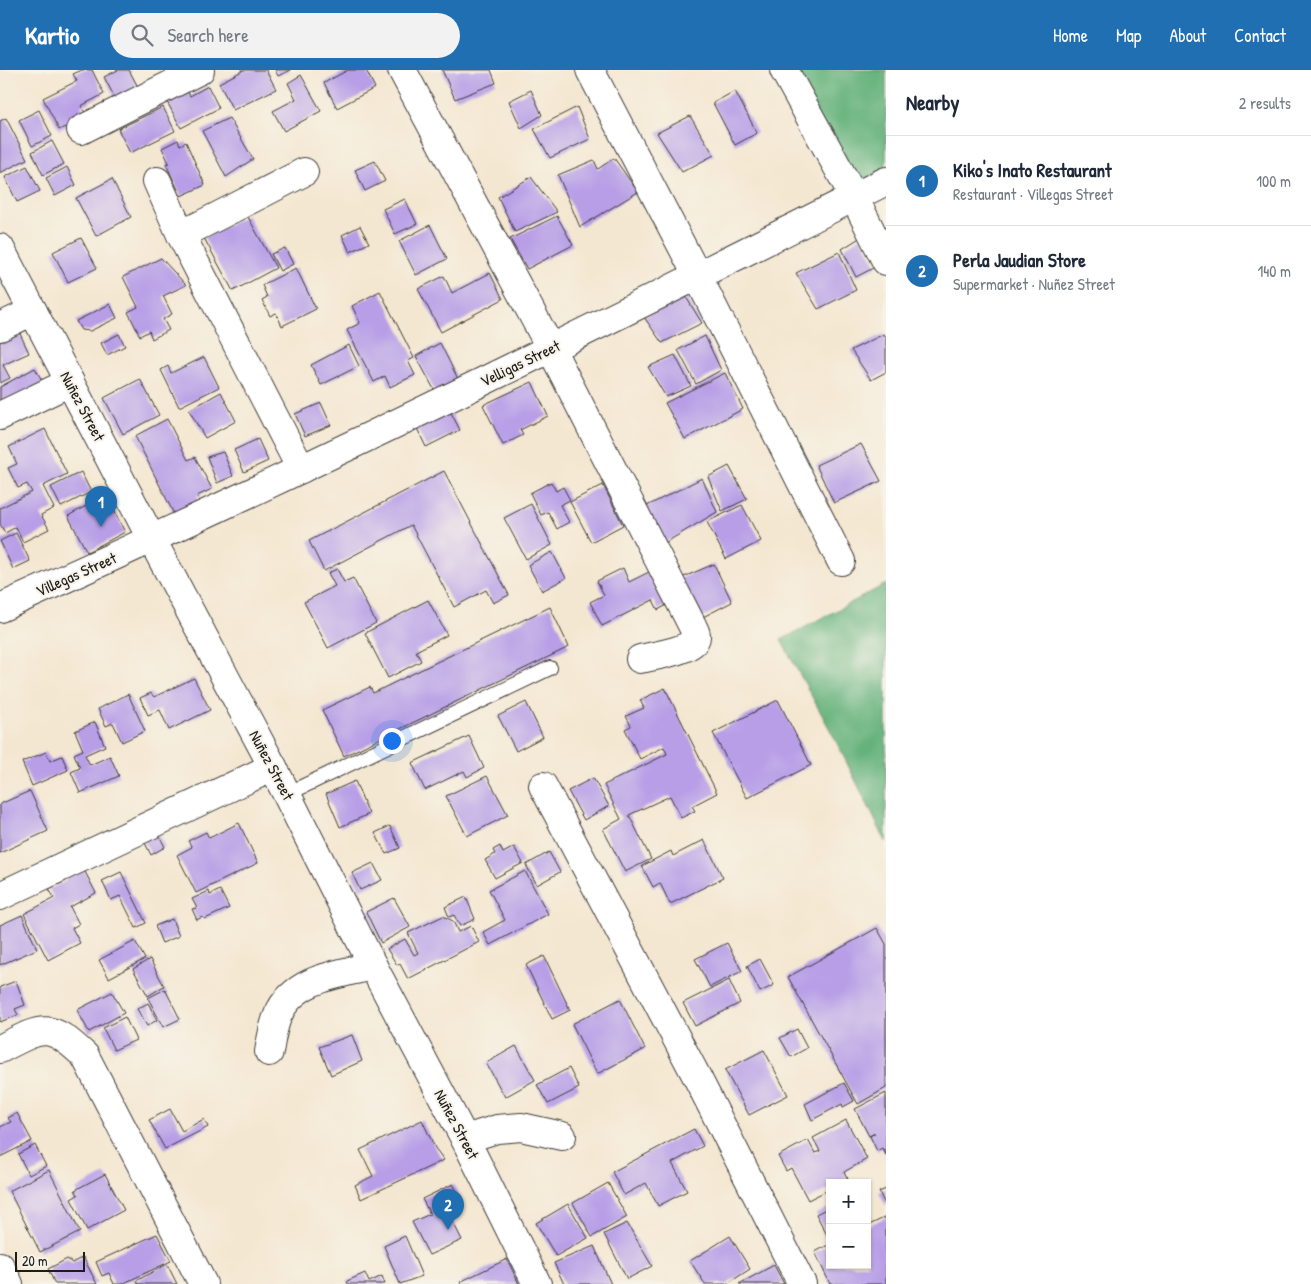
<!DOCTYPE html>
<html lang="en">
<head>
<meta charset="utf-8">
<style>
  :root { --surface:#fff; --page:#f2f2f3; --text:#1f2937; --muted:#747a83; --line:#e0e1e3; --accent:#1f6fb2 }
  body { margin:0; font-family:"Patrick Hand",sans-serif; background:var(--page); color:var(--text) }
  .controls { position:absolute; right:15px; bottom:15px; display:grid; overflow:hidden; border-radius:0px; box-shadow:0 1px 4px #0004 }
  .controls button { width:45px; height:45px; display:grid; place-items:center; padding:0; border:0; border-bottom:1px solid var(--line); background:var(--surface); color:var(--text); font:25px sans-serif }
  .scale { position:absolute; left:15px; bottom:12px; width:70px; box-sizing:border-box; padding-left:5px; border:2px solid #1c1c1c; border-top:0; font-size:14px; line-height:18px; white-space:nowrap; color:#1c1c1c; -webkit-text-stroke:4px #f7f3e8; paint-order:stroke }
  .you { position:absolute; left:391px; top:670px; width:18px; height:18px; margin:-12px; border:4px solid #fff; border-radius:50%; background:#1a73e8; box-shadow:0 0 0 8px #1a73e833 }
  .badge { display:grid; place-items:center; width:32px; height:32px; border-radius:50%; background:var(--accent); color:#fff; font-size:16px; font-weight:700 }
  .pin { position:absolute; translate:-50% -41px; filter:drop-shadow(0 1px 2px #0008) }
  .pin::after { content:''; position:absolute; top:26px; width:18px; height:15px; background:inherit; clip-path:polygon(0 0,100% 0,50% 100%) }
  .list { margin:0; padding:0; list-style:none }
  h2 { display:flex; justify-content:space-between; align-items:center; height:65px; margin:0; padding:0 20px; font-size:21px }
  h2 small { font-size:16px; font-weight:400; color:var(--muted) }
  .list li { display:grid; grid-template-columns:32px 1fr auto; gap:15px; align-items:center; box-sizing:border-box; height:90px; padding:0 20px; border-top:1px solid var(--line) }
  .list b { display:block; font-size:19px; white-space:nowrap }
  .list p { margin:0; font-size:16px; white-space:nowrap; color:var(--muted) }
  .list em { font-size:16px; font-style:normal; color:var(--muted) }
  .icon { flex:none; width:28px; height:28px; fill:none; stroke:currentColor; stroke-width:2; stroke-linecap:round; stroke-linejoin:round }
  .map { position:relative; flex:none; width:886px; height:1214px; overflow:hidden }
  header { display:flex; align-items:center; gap:30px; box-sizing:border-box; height:70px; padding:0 25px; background:var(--accent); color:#fff }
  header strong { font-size:24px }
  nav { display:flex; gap:28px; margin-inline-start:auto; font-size:18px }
  .search { width:350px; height:45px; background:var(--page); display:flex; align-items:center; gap:12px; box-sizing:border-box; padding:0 18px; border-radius:28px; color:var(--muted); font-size:19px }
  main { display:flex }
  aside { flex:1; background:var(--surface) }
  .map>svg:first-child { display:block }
  .forest { fill:#65b27b; stroke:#40674c }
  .building { fill:#b79ee7 }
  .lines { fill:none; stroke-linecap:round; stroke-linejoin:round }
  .service-casing { stroke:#3c3a37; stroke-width:16 }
  .minor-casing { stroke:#3c3a37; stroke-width:30 }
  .tertiary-casing { stroke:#3c3a37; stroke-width:30 }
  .service { stroke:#fff; stroke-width:14 }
  .minor { stroke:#fff; stroke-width:28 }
  .tertiary { stroke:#fff; stroke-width:28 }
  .labels { text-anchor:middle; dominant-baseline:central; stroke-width:4; stroke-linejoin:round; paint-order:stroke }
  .street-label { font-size:16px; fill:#1c1c1c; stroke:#f7f3e8 }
</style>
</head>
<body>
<header>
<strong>Kartio</strong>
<div class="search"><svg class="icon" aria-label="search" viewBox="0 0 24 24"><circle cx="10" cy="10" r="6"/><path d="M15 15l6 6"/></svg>Search here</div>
<nav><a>Home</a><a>Map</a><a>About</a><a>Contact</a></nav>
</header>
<main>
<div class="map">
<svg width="886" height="1214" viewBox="0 0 886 1214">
  <rect width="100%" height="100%" fill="#f7f3e8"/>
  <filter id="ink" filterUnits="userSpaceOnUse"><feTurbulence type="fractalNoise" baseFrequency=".02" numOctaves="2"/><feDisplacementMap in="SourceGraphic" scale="10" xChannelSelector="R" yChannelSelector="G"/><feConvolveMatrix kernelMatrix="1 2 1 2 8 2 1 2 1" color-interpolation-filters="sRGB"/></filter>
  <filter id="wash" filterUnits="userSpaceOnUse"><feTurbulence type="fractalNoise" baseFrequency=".0096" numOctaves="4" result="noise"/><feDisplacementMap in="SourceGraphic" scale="20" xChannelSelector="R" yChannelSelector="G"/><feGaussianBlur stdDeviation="1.12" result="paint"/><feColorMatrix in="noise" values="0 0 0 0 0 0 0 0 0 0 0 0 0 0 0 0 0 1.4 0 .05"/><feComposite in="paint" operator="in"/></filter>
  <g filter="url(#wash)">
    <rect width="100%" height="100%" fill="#f4e7d1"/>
    <g class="forest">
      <polygon points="787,0 886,0 886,106 850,124"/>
      <polygon points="886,514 886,772 834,667 781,570"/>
    </g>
    <g id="blocks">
      <g class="building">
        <polygon points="82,0 92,0 104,24 81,36 87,46 59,60 43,28 77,11 73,4"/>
        <polygon points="118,0 129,0 138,17 115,28 104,7"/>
        <polygon points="241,0 266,0 276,19 233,40 219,13 242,1"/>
        <polygon points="275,0 291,0 278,6"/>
        <polygon points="348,0 366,0 375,18 337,38 324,13"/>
        <polygon points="442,0 491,0 496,13 455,29"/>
        <polygon points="301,5 321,41 284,61 273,41 296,29 288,13"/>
        <polygon points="208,16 219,38 181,58 165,28 185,17 190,26"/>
        <polygon points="531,20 542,45 521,58 509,31"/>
        <polygon points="735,21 757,63 735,75 713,33"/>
        <polygon points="163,37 175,61 130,83 118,59"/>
        <polygon points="577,37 590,69 550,88 534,59"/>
        <polygon points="39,40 52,66 32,76 19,50"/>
        <polygon points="690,46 714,85 682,102 657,63"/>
        <polygon points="6,48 27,89 0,103 0,51"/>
        <polygon points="229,48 253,89 226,107 202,61"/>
        <polygon points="178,70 180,75 186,72 205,115 181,126 166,94 169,93 162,78"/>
        <polygon points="52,71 64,94 43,105 32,82"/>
        <polygon points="614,88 638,122 580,157 558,105 594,90 598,99"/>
        <polygon points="375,91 385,111 365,121 355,100"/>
        <polygon points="27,96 40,121 17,132 5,107"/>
        <polygon points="67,97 76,115 55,126 46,108"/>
        <polygon points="531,107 557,142 515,162 498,127"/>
        <polygon points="112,109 131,147 96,166 76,128"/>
        <polygon points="405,129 417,154 395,164 383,139"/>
        <polygon points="247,145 276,198 233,221 204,168"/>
        <polygon points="557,146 573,175 527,199 510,169"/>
        <polygon points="430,155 447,189 416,205 399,171"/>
        <polygon points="360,156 369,173 350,182 342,165"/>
        <polygon points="861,167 877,196 856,207 842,179"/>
        <polygon points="81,168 97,198 68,212 53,182"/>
        <polygon points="285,178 293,194 280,201 271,184"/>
        <polygon points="839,182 856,220 818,239 796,203"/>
        <polygon points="161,188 186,215 163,226 172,244 163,249 169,260 152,269 149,261 140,266 128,242 138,237 123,207"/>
        <polygon points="296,198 316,239 282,256 276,243 270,246 262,230 267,227 262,215"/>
        <polygon points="490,203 503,229 441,262 418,219 444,206 452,223"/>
        <polygon points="380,221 414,288 408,291 415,305 390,317 385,306 374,312 347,260 360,253 352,236"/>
        <polygon points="686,227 702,253 662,273 644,247"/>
        <polygon points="110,234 117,248 90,261 81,260 76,251"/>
        <polygon points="15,253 29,283 3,295 10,308 0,313 0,259"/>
        <polygon points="119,264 125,276 107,285 101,273"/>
        <polygon points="884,264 886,267 886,302 871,310 851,280"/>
        <polygon points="705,266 721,300 696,314 678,280"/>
        <polygon points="440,273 459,311 436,323 416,286"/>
        <polygon points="349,275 359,296 321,315 311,295"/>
        <polygon points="675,285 691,316 666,327 648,297"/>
        <polygon points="204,287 219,317 179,337 161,300 168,296 171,303"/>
        <polygon points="35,298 44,314 0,336 0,317"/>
        <polygon points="725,303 743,339 685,369 665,333"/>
        <polygon points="140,309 159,345 123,364 104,328"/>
        <polygon points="532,312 548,346 520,360 523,365 503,375 483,335"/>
        <polygon points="221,322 236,351 205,368 189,340"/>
        <polygon points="321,333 331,355 305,366 295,344"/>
        <polygon points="448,337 460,360 426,377 415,354"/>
        <polygon points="167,349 188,390 195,387 212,419 197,426 202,436 177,450 135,366"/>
        <polygon points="45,359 67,404 43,416 54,438 41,445 49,459 23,472 16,457 5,463 0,454 0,438 32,422 27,414 18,418 8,398 17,394 9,377"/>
        <polygon points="258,369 268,391 244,402 234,380"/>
        <polygon points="861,374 881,411 834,433 816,395"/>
        <polygon points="223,382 233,406 217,413 207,387"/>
        <polygon points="729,396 747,429 722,441 708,407"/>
        <polygon points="444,401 509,525 493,533 486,520 454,537 411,455 324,501 309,471"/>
        <polygon points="81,402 91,422 61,437 51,417"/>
        <polygon points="702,408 717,442 663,474 641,439"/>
        <polygon points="551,412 556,421 563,417 570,430 560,435 569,452 557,459 548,442 541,445 530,423"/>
        <polygon points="603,415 623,455 591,472 570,432"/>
        <polygon points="106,425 125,462 87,482 68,446"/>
        <polygon points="531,434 552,475 526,489 504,448"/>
        <polygon points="742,435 761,471 726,489 707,452"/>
        <polygon points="16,463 30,491 13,499 0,471"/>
        <polygon points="552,482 566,508 542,521 528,495"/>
        <polygon points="714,494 732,532 701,548 679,509"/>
        <polygon points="623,498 629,512 651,501 667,535 658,540 653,530 602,556 590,532 604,525 597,511"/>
        <polygon points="337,499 344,512 353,508 376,553 328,578 304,532 335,516 328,503"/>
        <polygon points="428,530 447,565 416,581 421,591 388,608 365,563"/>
        <polygon points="550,537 569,577 344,686 322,640 370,617 373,623"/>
        <polygon points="194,608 210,640 169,660 160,640 148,645 140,628 151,623 154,627"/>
        <polygon points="665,618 717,723 692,736 695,741 681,748 670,726 629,745 651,789 625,802 603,759 621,749 604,715 667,684 664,677 640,689 625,659 631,656 626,646 644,638 640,630"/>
        <polygon points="128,624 145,661 122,672 113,653 106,656 98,639"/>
        <polygon points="778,630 811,695 747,728 713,663"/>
        <polygon points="526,632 543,667 516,681 498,646"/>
        <polygon points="95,652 105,676 85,685 90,695 110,686 119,706 80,723 71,702 80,698 74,684 83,680 75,661"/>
        <polygon points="469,666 484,698 467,707 464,701 425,720 412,693"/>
        <polygon points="46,682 50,691 62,686 68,700 32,716 22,692"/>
        <polygon points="487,706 508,745 467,766 446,726"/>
        <polygon points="593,708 609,736 584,750 568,721"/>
        <polygon points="355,711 369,744 340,757 326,724"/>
        <polygon points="30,721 48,761 0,783 0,734"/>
        <polygon points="239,753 258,793 196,823 177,785 192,777 188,771 206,762 209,768"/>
        <polygon points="390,756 400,778 386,784 375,763"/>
        <polygon points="157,761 165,777 151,785 143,769"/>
        <polygon points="704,770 723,808 670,834 660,813 653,817 642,796 671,781 673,786"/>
        <polygon points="500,776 503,783 514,777 523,793 495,808 485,790 495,784 493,780"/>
        <polygon points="549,782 560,802 537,815 526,795"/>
        <polygon points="373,793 382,810 360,820 352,803"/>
        <polygon points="83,798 96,823 70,837 79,854 72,858 80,873 48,890 24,844 54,828 49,819 66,811 64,808"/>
        <polygon points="525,801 548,844 490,875 483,862 505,850 489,820"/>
        <polygon points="121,802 146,853 136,858 120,826 111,830 102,811"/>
        <polygon points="220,820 229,838 205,849 202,847 197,850 192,839 197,838 192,829 209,821 210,825"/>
        <polygon points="466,827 475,849 460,856 454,845 449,847 445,837"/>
        <polygon points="394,828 410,857 381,873 366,842"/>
        <polygon points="22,845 37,879 0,895 0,855"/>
        <polygon points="443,846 453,851 458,862 471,856 479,872 408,909 400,894 397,895 387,879 405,869 414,885 418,883 408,863"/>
        <polygon points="172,849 179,866 162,873 155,856"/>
        <polygon points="877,858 886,874 886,1018 858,1034 788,907"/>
        <polygon points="135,871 145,889 109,908 99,890"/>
        <polygon points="727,873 742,901 710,917 695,889"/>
        <polygon points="544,886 570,940 552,949 526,895"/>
        <polygon points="150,889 164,916 148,926 133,899"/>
        <polygon points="760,889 774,915 760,922 747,896"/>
        <polygon points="729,910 740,933 695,956 683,933"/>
        <polygon points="16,911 25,935 15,939 18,945 0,952 0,917"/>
        <polygon points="165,919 180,949 163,957 148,928"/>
        <polygon points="112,922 124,943 89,962 77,940"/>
        <polygon points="620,929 645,979 597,1004 572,954"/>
        <polygon points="148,933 157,950 147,956 137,939"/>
        <polygon points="125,947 136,970 114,980 103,958"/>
        <polygon points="797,959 807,978 791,987 780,968"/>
        <polygon points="352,965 362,991 331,1005 319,977"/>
        <polygon points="516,976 535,1010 505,1027 486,993"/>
        <polygon points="764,980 788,1025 749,1045 725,1000"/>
        <polygon points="569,998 579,1018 548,1034 537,1015"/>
        <polygon points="844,1013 854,1031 843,1037 842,1034 812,1050 805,1034"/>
        <polygon points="886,1023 886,1085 882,1078 877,1081 870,1066 875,1063 869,1066 855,1039"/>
        <polygon points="170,1039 182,1061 204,1049 208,1057 165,1079 149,1050"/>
        <polygon points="17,1043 32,1071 0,1087 0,1057 11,1052 8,1048"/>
        <polygon points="422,1050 435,1078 444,1090 361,1129 355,1115 373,1106 360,1080"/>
        <polygon points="846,1050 867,1089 844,1102 848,1109 841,1113 830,1113 830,1119 808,1130 791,1098 786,1101 778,1086 808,1070 815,1083 820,1081 813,1068"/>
        <polygon points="694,1059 703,1076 672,1093 687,1121 658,1136 646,1113 624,1125 612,1102"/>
        <polygon points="35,1075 46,1096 29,1105 18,1084"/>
        <polygon points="49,1100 80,1162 40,1182 9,1121"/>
        <polygon points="105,1104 124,1140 87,1160 71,1129 78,1125 75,1120"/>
        <polygon points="608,1113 627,1147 592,1167 573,1133"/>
        <polygon points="453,1114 461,1129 445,1136 462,1170 429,1185 412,1152 430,1144 422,1129"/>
        <polygon points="886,1119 886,1136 879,1122"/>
        <polygon points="568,1134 588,1168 556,1186 536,1153"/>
        <polygon points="830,1137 830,1167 828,1167 816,1144"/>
        <polygon points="886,1147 886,1214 830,1214 815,1182 830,1174 830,1195 867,1195 867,1156"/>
        <polygon points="627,1153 652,1196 627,1209 604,1164"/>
        <polygon points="157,1164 171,1191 122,1214 114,1214 109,1203 102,1206 96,1192"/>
        <polygon points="405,1166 422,1206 400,1214 384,1176"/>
        <polygon points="730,1166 750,1199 727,1214 705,1214 690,1191"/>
        <polygon points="594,1176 611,1214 564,1214 554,1193"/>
        <polygon points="83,1187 97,1214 55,1214 48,1199 67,1189 72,1193"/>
        <polygon points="507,1189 519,1214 461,1214 460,1212"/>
        <polygon points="167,1194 177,1214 138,1214 136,1211"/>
        <polygon points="774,1195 784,1214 739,1214"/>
        <polygon points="365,1203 369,1212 382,1206 385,1214 348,1214 347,1211"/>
      </g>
    </g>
  </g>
  <g filter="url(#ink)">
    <use href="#blocks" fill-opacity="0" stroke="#3c3a37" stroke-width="1"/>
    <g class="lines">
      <defs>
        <polyline id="service" points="287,724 550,598"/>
        <g id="minor">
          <path d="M402,0L551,279L692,555C694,560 698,565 695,570C689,581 652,586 640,589"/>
          <polyline points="590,0 698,207 841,491"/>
          <polyline points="784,0 854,127 886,191"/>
          <polyline points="81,60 200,0"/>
          <polyline points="157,111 181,165 301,399"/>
          <polyline points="181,165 304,102"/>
          <polyline points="0,257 33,241"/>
          <polyline points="0,346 70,312"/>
          <path d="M0,538C299,404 593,259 886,111"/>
          <polyline points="543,716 698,1009 802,1214"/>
          <polyline points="0,826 273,697"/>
          <path d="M0,979C43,957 48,951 85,986L203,1214"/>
          <path d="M269,982C271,970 273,956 278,945C294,908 339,904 373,896"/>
          <polyline points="465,1069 497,1059 521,1057 562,1066"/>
          <polyline points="0,1196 9,1214"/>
        </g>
        <polyline id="tertiary" points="0,178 152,470 273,697 373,896 465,1069 537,1214"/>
      </defs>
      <use href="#service" class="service-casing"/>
      <use href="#minor" class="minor-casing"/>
      <use href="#tertiary" class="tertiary-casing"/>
      <use href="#service" class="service"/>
      <use href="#minor" class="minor"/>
      <use href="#tertiary" class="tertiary"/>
    </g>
  </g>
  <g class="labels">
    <g class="street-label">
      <text transform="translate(520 293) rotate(-26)">Velligas Street</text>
      <text transform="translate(83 336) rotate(62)">Nuñez Street</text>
      <text transform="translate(76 504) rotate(-24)">Villegas Street</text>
      <text transform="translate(272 695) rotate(62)">Nuñez Street</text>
      <text transform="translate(457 1054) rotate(62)">Nuñez Street</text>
    </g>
  </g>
</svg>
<div class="controls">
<button>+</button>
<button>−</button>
</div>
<div class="scale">20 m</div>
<div class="you"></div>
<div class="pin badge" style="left:101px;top:457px">1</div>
<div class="pin badge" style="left:448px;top:1160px">2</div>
</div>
<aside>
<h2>Nearby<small>2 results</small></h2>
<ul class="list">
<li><span class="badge">1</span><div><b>Kiko's Inato Restaurant</b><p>Restaurant · Villegas Street</p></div><em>100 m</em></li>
<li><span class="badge">2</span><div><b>Perla Jaudian Store</b><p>Supermarket · Nuñez Street</p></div><em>140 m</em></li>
</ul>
</aside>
</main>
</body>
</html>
